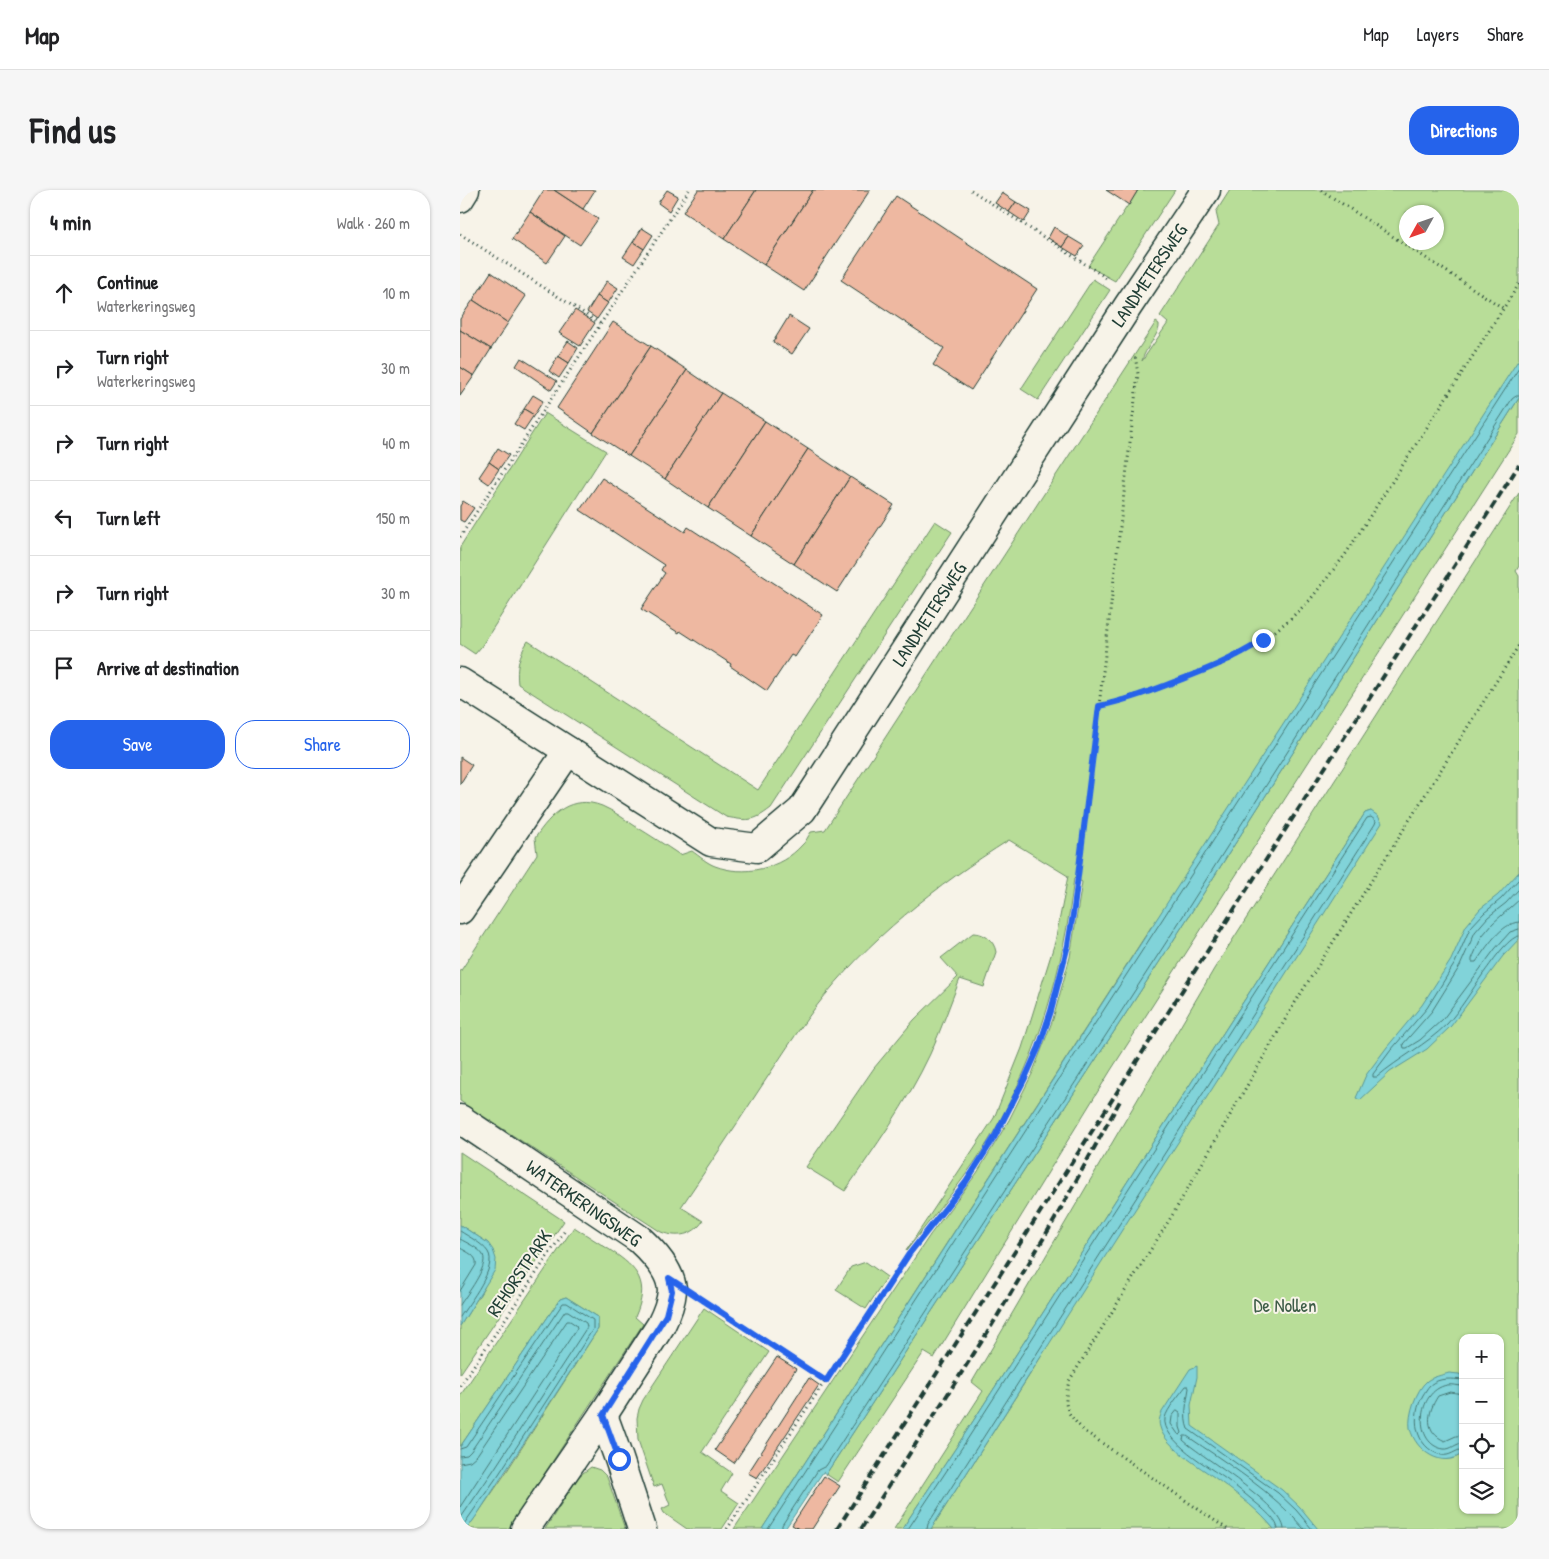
<!DOCTYPE html>
<html lang="en">
<head>
<meta charset="utf-8">
<style>
  :root { --surface:#fff; --page:#f6f6f6; --text:#202124; --muted:#757577; --line:#e0e0e0; --accent:#2563eb }
  body { margin:0; font-family:"Patrick Hand",sans-serif; background:var(--page); color:var(--text) }
  .controls { position:absolute; right:15px; bottom:15px; display:grid; overflow:hidden; border-radius:10px; box-shadow:0 1px 4px #0004 }
  .controls button { width:45px; height:45px; display:grid; place-items:center; padding:0; border:0; border-bottom:1px solid var(--line); background:var(--surface); color:var(--text); font:25px sans-serif }
  .compass { position:absolute; left:939px; top:15px; width:45px; height:45px; border-radius:50%; background:var(--surface); box-shadow:0 1px 4px #0004; rotate:230deg }
  .stop { position:absolute; width:15px; height:15px; margin:-11px; border:4px solid #2563eb; border-radius:50%; background:#fff }
  .stop.end { background:#2563eb; border-color:#fff; box-shadow:0 1px 5px #0008 }
  .list { margin:0; padding:0; list-style:none }
  h2 { display:flex; justify-content:space-between; align-items:center; height:65px; margin:0; padding:0 20px; font-size:21px }
  h2 small { font-size:16px; font-weight:400; color:var(--muted) }
  .list li { display:grid; grid-template-columns:32px 1fr auto; gap:15px; align-items:center; box-sizing:border-box; height:75px; padding:0 20px; border-top:1px solid var(--line) }
  .list b { display:block; font-size:19px; white-space:nowrap }
  .list p { margin:0; font-size:16px; white-space:nowrap; color:var(--muted) }
  .list em { font-size:16px; font-style:normal; color:var(--muted) }
  .actions { display:flex; gap:10px; padding:15px 20px }
  .actions a { flex:1; padding:11px 0; border:1px solid var(--accent); border-radius:20px; text-align:center; font-size:18px; color:var(--accent) }
  .actions .main { background:var(--accent); color:#fff }
  .icon { flex:none; width:28px; height:28px; fill:none; stroke:currentColor; stroke-width:2; stroke-linecap:round; stroke-linejoin:round }
  .map { position:relative; flex:none; width:1059px; height:1339px; overflow:hidden; border-radius:20px }
  header { display:flex; align-items:center; gap:30px; box-sizing:border-box; height:70px; padding:0 25px; background:var(--surface); border-bottom:1px solid var(--line) }
  header strong { font-size:24px }
  nav { display:flex; gap:28px; margin-inline-start:auto; font-size:18px }
  .intro { display:flex; align-items:center; justify-content:space-between; box-sizing:border-box; height:120px; padding:0 30px }
  h1 { margin:0; font-size:35px }
  .button { padding:12px 22px; border-radius:20px; background:var(--accent); color:#fff; font-size:18px; font-weight:700 }
  main { display:flex; gap:30px; padding:0 30px }
  aside { flex:1; background:var(--surface); border-radius:20px; box-shadow:0 1px 4px #0004 }
  .map>svg:first-child { display:block }
  .green { fill:#b8dd98; stroke:#6c8d66; fill-rule:evenodd }
  .water { fill:#81d3d9; stroke:#5a9797 }
  .lines { fill:none; stroke-linecap:round; stroke-linejoin:round }
  .shore { stroke:#467976; stroke-width:1 }
  .building { fill:#eeb8a1; stroke:#1f3d34 }
  .street-casing { stroke:#1f3d34; stroke-width:31 }
  .path { stroke:#1f3d34; stroke-width:3; stroke-dasharray:1 4; stroke-linecap:butt }
  .street { stroke:#f7f3e8; stroke-width:28 }
  .rail { stroke:#1f3d34; stroke-width:4; stroke-dasharray:8 4; stroke-linecap:butt }
  .route { stroke:#2563eb; stroke-width:6 }
  .labels { text-anchor:middle; dominant-baseline:central; stroke-width:4; stroke-linejoin:round; paint-order:stroke }
  .street-label { font-size:19px; fill:#1f3d34; stroke:#f7f3e8 }
  .park-label { font-size:19px; fill:#3e5d48; stroke:#f7f3e8 }
</style>
</head>
<body>
<header>
<strong>Map</strong>
<nav><a>Map</a><a>Layers</a><a>Share</a></nav>
</header>
<div class="intro"><h1>Find us</h1><a class="button">Directions</a></div>
<main>
<aside>
<h2>4 min<small>Walk · 260 m</small></h2>
<ul class="list">
<li><svg class="icon" aria-label="ahead" viewBox="0 0 24 24"><path d="M12 20V5M6 11l6-6 6 6"/></svg><div><b>Continue</b><p>Waterkeringsweg</p></div><em>10 m</em></li>
<li><svg class="icon" aria-label="right" viewBox="0 0 24 24"><path d="M7 20v-9h11M14 6l5 5-5 5"/></svg><div><b>Turn right</b><p>Waterkeringsweg</p></div><em>30 m</em></li>
<li><svg class="icon" aria-label="right" viewBox="0 0 24 24"><path d="M7 20v-9h11M14 6l5 5-5 5"/></svg><div><b>Turn right</b></div><em>40 m</em></li>
<li><svg class="icon" aria-label="left" viewBox="0 0 24 24"><path d="M17 20v-9H6M10 6l-5 5 5 5"/></svg><div><b>Turn left</b></div><em>150 m</em></li>
<li><svg class="icon" aria-label="right" viewBox="0 0 24 24"><path d="M7 20v-9h11M14 6l5 5-5 5"/></svg><div><b>Turn right</b></div><em>30 m</em></li>
<li><svg class="icon" aria-label="arrive" viewBox="0 0 24 24"><path d="M6 21V4h12l-3 4 3 4H6"/></svg><div><b>Arrive at destination</b></div></li>
</ul>
<div class="actions"><a class="main">Save</a><a>Share</a></div>
</aside>
<div class="map">
<svg width="1059" height="1339" viewBox="0 0 1059 1339">
  <rect width="100%" height="100%" fill="#f7f3e8"/>
  <filter id="ink" filterUnits="userSpaceOnUse"><feTurbulence type="fractalNoise" baseFrequency=".02" numOctaves="2"/><feDisplacementMap in="SourceGraphic" scale="10" xChannelSelector="R" yChannelSelector="G"/><feConvolveMatrix kernelMatrix="1 2 1 2 8 2 1 2 1" color-interpolation-filters="sRGB"/></filter>
  <g filter="url(#ink)">
    <g class="green">
      <polygon points="678,0 715,0 655,91 628,76"/>
      <path d="M770,0H1059V182L715,724L691,737L302,1339H274L470,1045L517,983L549,930L572,884L593,829L610,767L622,692L614,688C604,777 579,864 534,942C509,985 476,1022 446,1061L534,928L562,858L595,752L608,686L549,650C476,696 408,749 355,818C336,843 319,870 301,897C275,937 248,977 221,1017L243,1031C233,1046 217,1048 201,1042L0,911V782L77,664L75,648C91,624 111,604 142,616C154,621 164,629 175,636C190,645 205,655 220,665L232,661C239,666 247,673 255,676C284,687 321,679 342,655C346,652 348,646 351,642L365,640L696,132L699,134C701,143 684,159 682,171L708,133L700,126L759,35L756,22ZM946,22H976V52H946Z"/>
      <polygon points="633,89 650,100 578,210 561,199"/>
      <polygon points="1059,208 1059,244 651,880 474,1168 464,1162 378,1292 366,1284 713,751"/>
      <polygon points="85,223 146,261 21,457 15,464 0,454 0,357"/>
      <path d="M1059,303V376L1056,381L1059,386V1339H817L807,1331L814,1339H471L574,1178L911,621L905,623L499,1253L442,1339H434L523,1201L512,1192L754,779ZM1003,1148H1040V1320H1003Z"/>
      <path d="M475,331L492,342L311,618C293,632 288,631 266,627L58,494C56,478 59,465 68,451L298,600Z"/>
      <path d="M513,743C524,743 534,750 536,762L524,797L500,789C490,814 481,840 470,864C447,913 415,957 385,1001L346,977L414,878L454,830L498,787L481,768Z"/>
      <polygon points="0,962 104,1031 0,1184 0,1136 24,1098 28,1053 0,1035"/>
      <path d="M114,1037C126,1045 138,1052 150,1060C179,1079 190,1093 175,1127L183,1134L48,1339H7L43,1287L138,1139V1127L106,1107L100,1109L0,1257V1206Z"/>
      <polygon points="406,1072 427,1087 406,1119 376,1100 391,1077"/>
      <polygon points="244,1118 309,1162 242,1262 272,1283 261,1301 279,1313 262,1339 227,1339 204,1323 202,1319 210,1315 202,1294 194,1297 178,1250 177,1228 179,1219 183,1210"/>
      <polygon points="131,1277 140,1280 147,1287 165,1339 85,1339 119,1286"/>
    </g>
    <g class="water">
      <polygon points="1059,169 1059,208 713,751 366,1284 363,1282 325,1339 302,1339"/>
      <polygon points="911,621 918,626 922,633 471,1339 442,1339 499,1253 905,623"/>
      <polygon points="1059,682 1059,749 1043,766 991,836 967,859 930,882 900,910 896,908 906,885 927,857 962,815 991,770 1006,736 1020,719 1038,705"/>
      <polygon points="0,1035 28,1053 33,1060 36,1069 35,1080 0,1136"/>
      <polygon points="106,1107 138,1127 138,1139 17,1325 7,1339 0,1339 0,1257 100,1109"/>
      <path d="M737,1176V1187L731,1215L732,1236L822,1300L840,1317L858,1339H814C799,1321 781,1307 762,1293C746,1280 705,1258 700,1237C698,1231 700,1227 702,1222L730,1179Z"/>
      <path d="M989,1183L999,1184L1003,1186V1263C983,1280 955,1261 950,1238C948,1225 956,1200 967,1191C972,1187 982,1185 989,1183Z"/>
    </g>
    <g class="lines">
      <g class="shore">
        <path d="M1059,689L1041,709L1024,723L1010,738L995,773L967,818L931,860L913,884V887H917C939,868 966,855 987,834C1000,820 1012,800 1023,784C1030,775 1048,747 1059,746"/>
        <polyline points="1059,699 1046,713 1028,727 1015,742 1000,776 972,821 943,854 944,858 947,858 960,850 983,829 1035,759 1050,742 1059,739"/>
        <path d="M1059,710L1033,733L1022,746L1012,769V772H1016C1026,758 1041,733 1059,732"/>
        <path d="M0,1041C9,1047 22,1053 28,1062C38,1077 9,1113 0,1127"/>
        <path d="M0,1049C7,1053 19,1058 23,1065C29,1077 6,1105 0,1115"/>
        <path d="M0,1058C7,1062 18,1066 16,1075L0,1101"/>
        <path d="M1003,1190C992,1189 980,1187 970,1195C967,1198 965,1202 963,1205C951,1226 954,1257 981,1265C990,1267 995,1260 1003,1259"/>
        <path d="M1003,1196C997,1196 993,1194 987,1195C956,1201 953,1255 984,1259C991,1260 996,1253 1003,1253"/>
        <path d="M1003,1204L990,1202L978,1206C967,1223 964,1242 985,1251L996,1246L1003,1245"/>
        <polygon points="717,1221 720,1223 720,1237 722,1243 720,1245 718,1244 711,1234 712,1227"/>
        <polyline points="0,1259 6,1257 103,1113 107,1113 133,1130 133,1139 39,1284 4,1334 3,1339"/>
        <polyline points="0,1266 7,1265 11,1261 105,1121 108,1121 126,1133 127,1137 33,1281 0,1329"/>
        <polyline points="0,1273 10,1271 17,1265 107,1131 110,1131 116,1135 117,1138 0,1317"/>
        <polyline points="308,1339 1059,178"/>
        <polyline points="322,1339 322,1335 358,1280 366,1276 709,748 1052,209 1056,206 1059,206"/>
        <polyline points="448,1339 503,1256 907,628 911,627 916,631 915,634 468,1334 467,1339"/>
        <path d="M818,1339C817,1331 808,1324 802,1318C790,1308 778,1298 766,1289C751,1278 701,1250 705,1228C707,1219 720,1204 726,1196H728L729,1198C727,1211 723,1227 728,1239L818,1303L836,1320L852,1339"/>
        <path d="M824,1339C823,1315 743,1268 723,1250L724,1246H727C768,1274 812,1301 844,1339"/>
      </g>
    </g>
    <g class="building">
      <polygon points="84,0 94,0 138,29 120,55 70,22"/>
      <polygon points="94,0 135,0 123,19"/>
      <polygon points="207,0 218,6 209,21 198,13"/>
      <polygon points="238,0 296,0 264,49 223,22"/>
      <polygon points="296,0 353,0 304,75 264,49"/>
      <polygon points="353,0 410,0 344,101 304,75"/>
      <polygon points="646,0 678,0 669,15"/>
      <polygon points="542,3 556,12 549,22 535,13"/>
      <polygon points="436,6 577,99 511,200 473,175 484,158 381,90"/>
      <polygon points="556,12 571,21 564,32 549,22"/>
      <polygon points="70,22 105,46 87,73 52,49"/>
      <polygon points="594,37 609,47 602,57 588,48"/>
      <polygon points="182,38 193,45 184,59 173,52"/>
      <polygon points="609,47 624,56 617,66 602,57"/>
      <polygon points="173,52 184,59 174,74 163,67"/>
      <polygon points="31,82 66,106 48,133 13,110"/>
      <polygon points="147,91 158,98 148,113 137,106"/>
      <polygon points="137,106 148,113 137,129 127,122"/>
      <polygon points="13,110 48,133 31,159 0,140 0,129"/>
      <polygon points="115,120 135,133 120,156 99,143"/>
      <polygon points="329,126 349,139 332,164 313,152"/>
      <polygon points="153,132 191,156 133,243 97,218"/>
      <polygon points="0,140 31,159 14,186 0,177"/>
      <polygon points="108,151 118,158 109,173 98,166"/>
      <polygon points="191,156 227,180 169,266 133,243"/>
      <polygon points="98,166 109,173 99,188 89,181"/>
      <polygon points="61,168 97,191 91,200 56,176"/>
      <polygon points="0,177 14,186 0,206"/>
      <polygon points="227,180 261,203 205,289 169,266"/>
      <polygon points="261,203 305,231 248,318 205,289"/>
      <polygon points="73,205 83,211 74,225 64,219"/>
      <polygon points="64,219 74,225 64,240 54,234"/>
      <polygon points="305,231 348,259 291,346 248,318"/>
      <polygon points="38,258 49,265 39,279 29,272"/>
      <polygon points="348,259 390,287 334,374 291,346"/>
      <polygon points="29,272 39,279 29,294 19,287"/>
      <polygon points="390,287 434,315 377,402 334,374"/>
      <polygon points="142,288 225,342 228,337 363,425 335,467 331,465 307,501 270,476 271,474 220,441 219,443 181,419 205,383 201,380 204,375 120,320"/>
      <polygon points="3,311 14,318 4,332 0,330 0,316"/>
      <polygon points="0,567 12,575 0,594"/>
      <polygon points="317,1167 336,1179 274,1273 255,1260"/>
      <polygon points="349,1188 359,1195 297,1288 288,1283"/>
      <polygon points="364,1286 380,1296 352,1339 339,1339 332,1335"/>
    </g>
    <g class="lines">
      <defs>
        <g id="street">
          <polyline points="0,8 5,0"/>
          <polyline points="0,492 251,652 297,658 342,620 668,116 746,0"/>
          <polyline points="0,720 108,561"/>
          <path d="M0,929L179,1049C192,1061 212,1082 212,1101C211,1113 206,1125 201,1135L143,1225L65,1339"/>
          <polyline points="143,1225 159,1269 182,1339"/>
        </g>
      </defs>
      <use href="#street" class="street-casing"/>
      <g class="path">
        <polyline points="511,0 648,89"/>
        <polyline points="861,0 1043,118"/>
        <polyline points="0,44 141,134"/>
        <polyline points="0,347 229,0"/>
        <polyline points="639,516 678,184 675,165"/>
        <polyline points="243,1111 366,1191"/>
        <polyline points="0,1196 106,1039"/>
        <polyline points="267,1339 449,1064 506,992 534,948 565,888 579,857 591,821 608,755 614,718 639,516 688,502 764,473 803,451 830,429 850,410 885,365 1059,94"/>
        <path d="M767,1339L623,1240C605,1220 603,1218 609,1191L713,1024L833,816L1059,455"/>
      </g>
      <use href="#street" class="street"/>
      <g class="rail">
        <polyline points="377,1339 1059,275"/>
        <polyline points="401,1339 529,1140 595,1029 661,909"/>
      </g>
    </g>
  </g>
  <g class="lines" filter="url(#ink)">
    <path class="route" d="M159,1269L143,1225L206,1125L212,1101L209,1088L366,1191L449,1064L506,992L534,948L565,888L579,857L591,821L608,755L614,718L639,516C663,511 686,503 709,494C743,481 772,470 803,450"/>
  </g>
  <g class="labels">
    <g class="street-label">
      <text transform="translate(689 85) rotate(-56)">LANDMETERSWEG</text>
      <text transform="translate(469 424) rotate(-57)">LANDMETERSWEG</text>
      <text transform="translate(124 1013) rotate(35)">WATERKERINGSWEG</text>
      <text transform="translate(59 1083) rotate(-56)">REHORSTPARK</text>
    </g>
    <g class="park-label">
      <text x="825" y="1115">De Nollen</text>
    </g>
  </g>
</svg>
<div class="controls">
<button>+</button>
<button>−</button>
<button><svg class="icon" aria-label="locate" viewBox="0 0 24 24"><circle cx="12" cy="12" r="6"/><path d="M12 2v4M12 18v4M2 12h4M18 12h4"/></svg></button>
<button><svg class="icon" aria-label="layers" viewBox="0 0 24 24"><path d="M12 4l9 5-9 5-9-5zM3 14l9 5 9-5"/></svg></button>
</div>
<svg class="compass" viewBox="-18 -18 36 36"><path d="M0-13l5 13h-10z" fill="#e53935"/><path d="M0 13l5-13h-10z" fill="#757577"/></svg>
<div class="stop" style="left:159px;top:1269px"></div>
<div class="stop end" style="left:803px;top:450px"></div>
</div>
</main>
</body>
</html>
